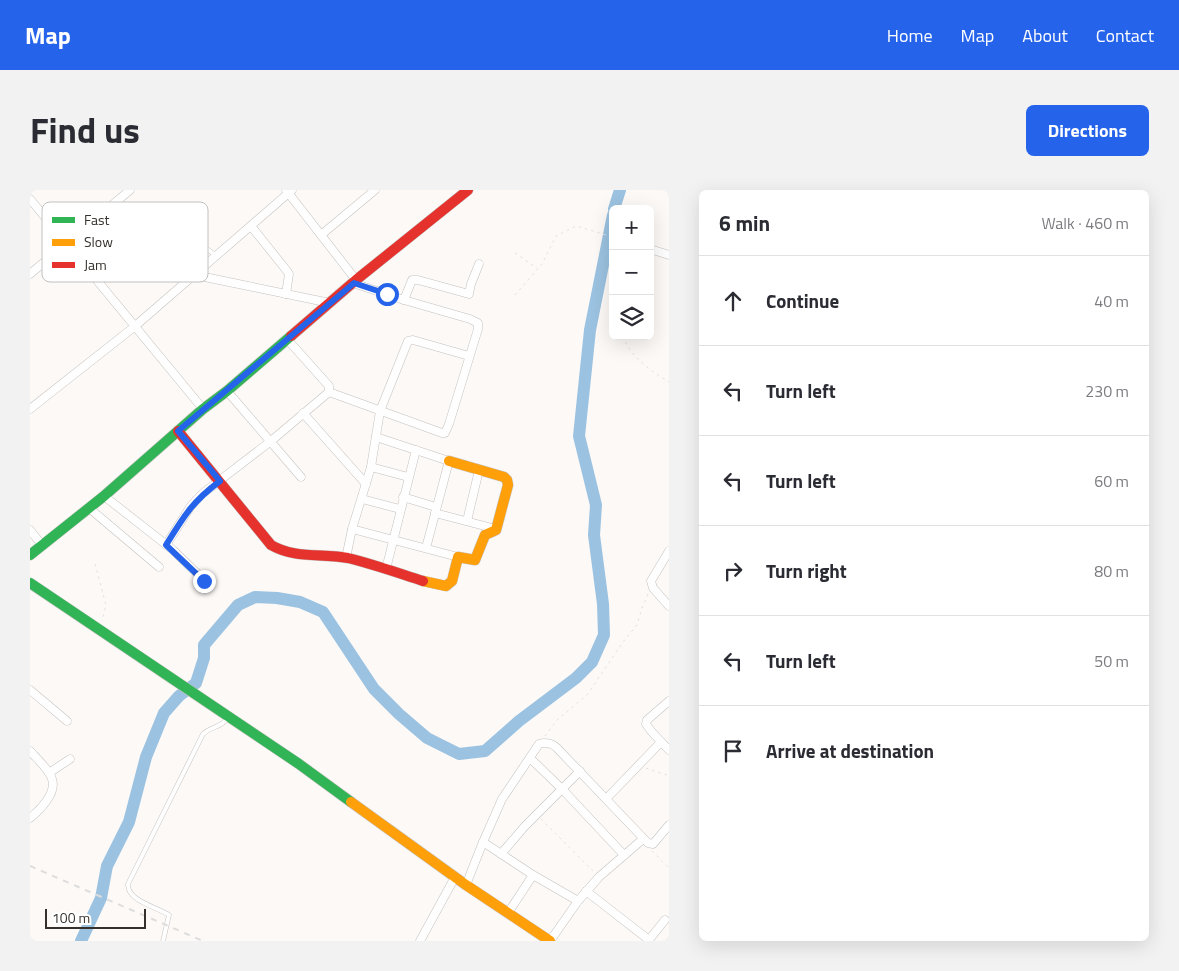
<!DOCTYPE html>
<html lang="en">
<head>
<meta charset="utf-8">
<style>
  :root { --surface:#fff; --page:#f2f2f3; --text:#2b2b33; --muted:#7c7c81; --line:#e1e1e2; --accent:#2563eb }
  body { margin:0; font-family:"Titillium Web",sans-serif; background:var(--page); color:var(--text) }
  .controls { position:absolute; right:15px; top:15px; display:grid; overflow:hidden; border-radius:8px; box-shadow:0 5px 20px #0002 }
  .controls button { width:45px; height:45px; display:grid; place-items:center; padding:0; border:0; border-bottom:1px solid var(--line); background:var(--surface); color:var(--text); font:25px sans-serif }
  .scale { position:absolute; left:15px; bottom:12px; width:101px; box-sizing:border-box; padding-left:5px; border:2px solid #35302c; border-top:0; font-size:14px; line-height:18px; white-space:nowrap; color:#35302c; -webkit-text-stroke:4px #fff; paint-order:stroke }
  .stop { position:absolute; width:15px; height:15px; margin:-11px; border:4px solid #2563eb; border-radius:50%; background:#fff }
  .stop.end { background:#2563eb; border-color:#fff; box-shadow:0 1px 5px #0008 }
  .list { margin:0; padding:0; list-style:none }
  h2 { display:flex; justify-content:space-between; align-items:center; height:65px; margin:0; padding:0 20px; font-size:21px }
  h2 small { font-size:16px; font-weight:400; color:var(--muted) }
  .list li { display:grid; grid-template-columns:32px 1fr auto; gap:15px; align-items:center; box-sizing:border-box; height:90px; padding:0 20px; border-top:1px solid var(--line) }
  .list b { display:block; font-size:19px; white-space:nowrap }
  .list em { font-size:16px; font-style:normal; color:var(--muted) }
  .icon { flex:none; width:28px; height:28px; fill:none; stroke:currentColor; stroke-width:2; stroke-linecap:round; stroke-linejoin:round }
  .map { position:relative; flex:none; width:639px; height:751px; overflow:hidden; border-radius:8px }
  header { display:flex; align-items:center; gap:30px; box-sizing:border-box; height:70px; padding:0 25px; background:var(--accent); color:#fff }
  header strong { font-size:24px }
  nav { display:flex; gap:28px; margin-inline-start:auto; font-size:18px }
  .intro { display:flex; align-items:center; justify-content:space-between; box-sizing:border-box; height:120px; padding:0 30px }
  h1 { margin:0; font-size:35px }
  .button { padding:12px 22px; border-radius:8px; background:var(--accent); color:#fff; font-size:18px; font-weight:700 }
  main { display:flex; gap:30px; padding:0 30px }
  aside { flex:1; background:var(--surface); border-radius:8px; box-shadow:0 5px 20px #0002 }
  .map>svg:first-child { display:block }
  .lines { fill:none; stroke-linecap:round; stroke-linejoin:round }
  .river { stroke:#9bc2e0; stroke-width:12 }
  .lane-casing { stroke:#c4c1be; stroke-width:5 }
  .street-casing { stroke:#c4c1be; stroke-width:9 }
  .fast-casing { stroke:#c4c1be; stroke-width:11 }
  .slow-casing { stroke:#c4c1be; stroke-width:11 }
  .jam-casing { stroke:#c4c1be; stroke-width:11 }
  .path { stroke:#e3e2e1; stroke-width:1; stroke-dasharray:2.5 4; stroke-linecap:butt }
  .lane { stroke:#fffefe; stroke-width:4 }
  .street { stroke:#fffefe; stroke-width:8 }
  .fast { stroke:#30b455; stroke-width:10 }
  .slow { stroke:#ff9f0a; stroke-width:10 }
  .jam { stroke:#e5322d; stroke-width:10 }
  .rail { stroke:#dedddd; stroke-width:2; stroke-dasharray:6 6; stroke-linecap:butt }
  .route { stroke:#2563eb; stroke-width:6 }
  .key { fill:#fff; stroke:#c2c1c0; stroke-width:1 }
  .key-label { font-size:14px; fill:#35302c }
</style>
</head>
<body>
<header>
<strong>Map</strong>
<nav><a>Home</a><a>Map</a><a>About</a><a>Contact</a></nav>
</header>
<div class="intro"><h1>Find us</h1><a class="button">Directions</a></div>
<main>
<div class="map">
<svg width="639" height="751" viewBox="0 0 639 751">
  <rect width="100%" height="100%" fill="#fcf9f7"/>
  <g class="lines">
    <g class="river">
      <polyline points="584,19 590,0"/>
      <polyline points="51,751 71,708 77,676 99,632 116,567 134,523 149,506 166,493 174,468 174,455 208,415 225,407 247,408 270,412 293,422 344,499 369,524 397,548 429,564 455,561 489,531 546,488 562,472 574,445 573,414 564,345 566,315 549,246 560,140 583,25"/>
    </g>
    <defs>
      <g id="lane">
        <polyline points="144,56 171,55 187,66"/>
        <path d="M133,751L139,725C127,717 97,711 98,694L173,544C181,536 191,538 198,528"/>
      </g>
      <g id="street">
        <polyline points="256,0 326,90"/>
        <polyline points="0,9 173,219"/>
        <polyline points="221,36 257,81 259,84 256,104"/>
        <polyline points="291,45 345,0"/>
        <polyline points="620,59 639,65"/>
        <polyline points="0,84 100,0"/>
        <polyline points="165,85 300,113"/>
        <polyline points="374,110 382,90 388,90 439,104 441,94 449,74"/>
        <polyline points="197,201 271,287"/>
        <polyline points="299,202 412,243 415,243 419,234 448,139 448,133 440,129 374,110 323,93"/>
        <polyline points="0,219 104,137 262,0"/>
        <polyline points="273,223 336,294"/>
        <polyline points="346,247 419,271 396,358"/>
        <polyline points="341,277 378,287"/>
        <polyline points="74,306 143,360 175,391"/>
        <polyline points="373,307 406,317"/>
        <polyline points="332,309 370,319"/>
        <polyline points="59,318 129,377"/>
        <polyline points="405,323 466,339"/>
        <polyline points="437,331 449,280"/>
        <polyline points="322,339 428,367"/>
        <polyline points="0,340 12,355"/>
        <polyline points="136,355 161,316 172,304 241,251 299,202 299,196 257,149"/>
        <polyline points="639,361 621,391 623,398 639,416"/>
        <polyline points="316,368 322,339 341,277 350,221 378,151 383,150 439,166"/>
        <polyline points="356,379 386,260"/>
        <polyline points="0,500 37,531"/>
        <polyline points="639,511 617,530 616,534 621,541 639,560"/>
        <path d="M0,561C7,569 19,579 22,589C27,603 10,620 0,628"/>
        <polyline points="500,568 532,599 594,665"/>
        <polyline points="19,583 40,569"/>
        <polyline points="576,609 631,552"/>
        <polyline points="453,652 503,685 548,711"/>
        <polyline points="471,664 495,636 550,581"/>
        <path d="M436,695L453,652L472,609L509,554C515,552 522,553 527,558L618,653L623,654L639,635"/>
        <polyline points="556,701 619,750"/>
        <polyline points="478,723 503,685"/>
        <polyline points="390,751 425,687"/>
        <polyline points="520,751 548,711 569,687 613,649"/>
        <polyline points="618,751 635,730"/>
      </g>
      <g id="fast">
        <polyline points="0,365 74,306 173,219 197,201 261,146"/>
        <polyline points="0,393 269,574 321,612"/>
      </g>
      <g id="slow">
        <polyline points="393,391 416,396 422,391 428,367 445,370 455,345 466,340 478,295 477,290 474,287 419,271"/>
        <polyline points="321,612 436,695 520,751"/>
      </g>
      <g id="jam">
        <polyline points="261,146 326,90 438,0"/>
        <path d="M148,241L241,355C265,369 292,363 318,368C343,374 368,383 393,391"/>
      </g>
    </defs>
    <use href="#lane" class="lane-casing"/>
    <use href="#street" class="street-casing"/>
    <use href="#fast" class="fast-casing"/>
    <use href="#slow" class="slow-casing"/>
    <use href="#jam" class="jam-casing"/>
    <g class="path">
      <polyline points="485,63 507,78"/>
      <polyline points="485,105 512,74 526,46 546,36 583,47"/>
      <path d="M593,146C601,168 620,180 639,192"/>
      <polyline points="65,374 76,415 72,431"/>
      <polyline points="515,546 527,530 557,505 593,452 607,435 612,418 618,404"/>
      <polyline points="616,578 639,586"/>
      <polyline points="511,629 563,681"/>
      <polyline points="622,661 639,678"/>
    </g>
    <use href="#lane" class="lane"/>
    <use href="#street" class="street"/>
    <use href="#fast" class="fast"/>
    <use href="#slow" class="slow"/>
    <use href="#jam" class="jam"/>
    <polyline class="rail" points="0,676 173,751"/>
  </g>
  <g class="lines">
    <path class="route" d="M174,391L136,355C154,326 162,312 190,291L148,241L324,93L357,104"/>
  </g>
  <rect x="12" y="12" width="166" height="80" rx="8" class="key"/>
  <rect x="22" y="27" width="23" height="6" fill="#30b455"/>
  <rect x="22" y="49" width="23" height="7" fill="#ff9f0a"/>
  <rect x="22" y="72" width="23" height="6" fill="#e5322d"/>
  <g class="key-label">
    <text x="54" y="35">Fast</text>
    <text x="54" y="57">Slow</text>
    <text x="54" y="80">Jam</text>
  </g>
</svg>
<div class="controls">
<button>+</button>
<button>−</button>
<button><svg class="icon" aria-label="layers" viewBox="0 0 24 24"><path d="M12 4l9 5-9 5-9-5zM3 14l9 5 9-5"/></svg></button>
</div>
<div class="scale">100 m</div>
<div class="stop" style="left:357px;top:104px"></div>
<div class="stop end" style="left:174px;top:391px"></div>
</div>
<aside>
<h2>6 min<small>Walk · 460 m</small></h2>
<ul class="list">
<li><svg class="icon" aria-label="ahead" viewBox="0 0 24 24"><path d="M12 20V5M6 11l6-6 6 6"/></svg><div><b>Continue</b></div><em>40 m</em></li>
<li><svg class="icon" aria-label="left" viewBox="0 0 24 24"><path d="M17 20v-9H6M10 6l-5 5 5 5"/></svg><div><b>Turn left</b></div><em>230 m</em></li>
<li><svg class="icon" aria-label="left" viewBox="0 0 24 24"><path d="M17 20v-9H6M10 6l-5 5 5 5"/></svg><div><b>Turn left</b></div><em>60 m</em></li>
<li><svg class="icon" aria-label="right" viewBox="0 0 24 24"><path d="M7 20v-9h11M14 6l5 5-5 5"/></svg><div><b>Turn right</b></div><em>80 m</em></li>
<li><svg class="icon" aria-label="left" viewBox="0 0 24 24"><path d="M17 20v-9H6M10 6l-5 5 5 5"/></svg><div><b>Turn left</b></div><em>50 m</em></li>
<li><svg class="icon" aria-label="arrive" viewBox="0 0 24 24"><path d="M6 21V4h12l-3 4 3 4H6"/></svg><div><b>Arrive at destination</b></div></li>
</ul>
</aside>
</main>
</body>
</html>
